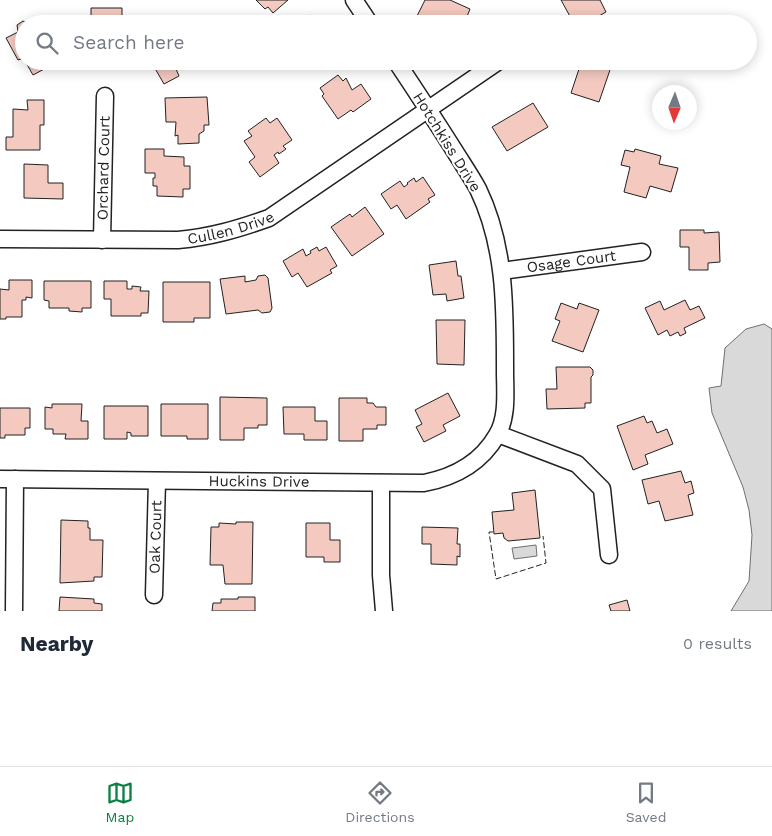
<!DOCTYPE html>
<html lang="en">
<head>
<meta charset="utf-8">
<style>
  :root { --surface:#fff; --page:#f6f6f7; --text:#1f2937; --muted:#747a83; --line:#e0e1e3; --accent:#0b8043 }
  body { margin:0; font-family:"Work Sans",sans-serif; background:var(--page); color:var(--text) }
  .compass { position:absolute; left:652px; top:85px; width:45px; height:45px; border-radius:50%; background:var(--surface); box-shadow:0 2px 12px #0003; rotate:182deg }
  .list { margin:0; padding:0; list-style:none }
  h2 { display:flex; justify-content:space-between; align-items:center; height:65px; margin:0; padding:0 20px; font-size:21px }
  h2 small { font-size:16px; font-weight:400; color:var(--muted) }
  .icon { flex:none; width:28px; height:28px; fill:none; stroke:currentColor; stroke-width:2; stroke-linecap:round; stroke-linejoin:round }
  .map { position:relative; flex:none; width:772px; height:611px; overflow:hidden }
  .search { position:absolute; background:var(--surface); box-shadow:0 2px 12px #0003; left:15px; right:15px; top:15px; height:55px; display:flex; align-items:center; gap:12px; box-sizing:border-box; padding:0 18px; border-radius:28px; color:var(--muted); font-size:19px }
  .sheet { height:155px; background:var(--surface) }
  nav { display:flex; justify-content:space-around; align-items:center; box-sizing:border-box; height:70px; border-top:1px solid var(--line); background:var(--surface); font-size:14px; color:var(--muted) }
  nav a { display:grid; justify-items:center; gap:2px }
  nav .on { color:var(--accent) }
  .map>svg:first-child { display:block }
  .water { fill:#d9d9d9; stroke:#6f6f6f }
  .building { fill:#f3c9c0; stroke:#222 }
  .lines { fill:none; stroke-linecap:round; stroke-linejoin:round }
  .minor-casing { stroke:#222; stroke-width:19 }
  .minor { stroke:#fff; stroke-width:16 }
  .fence { stroke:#222; stroke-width:1; stroke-dasharray:6 2.5; stroke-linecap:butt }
  .labels { text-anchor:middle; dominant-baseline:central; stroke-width:4; stroke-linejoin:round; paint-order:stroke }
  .street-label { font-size:15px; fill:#222; stroke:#fff }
</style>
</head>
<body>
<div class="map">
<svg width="772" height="611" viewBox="0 0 772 611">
  <rect width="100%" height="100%" fill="#fff"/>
  <g class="water">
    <polygon points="764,324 772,329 772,611 731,611 749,581 752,535 749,510 743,487 712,413 709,388 721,386 725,348 746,329"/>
    <polygon points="536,545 537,556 514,559 512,548"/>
  </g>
  <g class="building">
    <polygon points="256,0 288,0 273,13 268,7 265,9"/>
    <polygon points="425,0 450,0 470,9 464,24 455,22 454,24 435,24 417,16"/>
    <polygon points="561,0 600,0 606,12 585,24 582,24 578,17 572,20"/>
    <polygon points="91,8 122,8 122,24 87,24 87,21 91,22"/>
    <polygon points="311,15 317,24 298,24"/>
    <polygon points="23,21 28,24 24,24 24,58 18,60 6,38 18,32 17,25"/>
    <polygon points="25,61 45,61 48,67 33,75"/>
    <polygon points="160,61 179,61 174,64 179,76 164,84 153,65"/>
    <polygon points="304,61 325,61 313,69 309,62 306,64"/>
    <polygon points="578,61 602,61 612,64 599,102 571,93 579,69 576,68"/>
    <polygon points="338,75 343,81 346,78 352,90 361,84 371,99 353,112 351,110 338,119 322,96 324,94 320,88"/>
    <polygon points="207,97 209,125 204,125 204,131 199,134 199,143 178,144 178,135 175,136 176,122 166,122 165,98"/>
    <polygon points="27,100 44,100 44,125 40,125 40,150 6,150 6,137 13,137 13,109 28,110"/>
    <polygon points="533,103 548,127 507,151 492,127"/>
    <polygon points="266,118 270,123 277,118 292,140 283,146 286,149 279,154 278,152 274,155 279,163 260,177 249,162 255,157 244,141 252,136 248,131"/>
    <polygon points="145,149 164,149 164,156 184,157 184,166 190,166 190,189 183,189 183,197 157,196 157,186 153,186 153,178 155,178 155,173 145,173"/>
    <polygon points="635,149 661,156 659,164 678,168 671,192 650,186 646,198 624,192 630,167 621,165 625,150 634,152"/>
    <polygon points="24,164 48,165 48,183 63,183 63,199 24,198"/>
    <polygon points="423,177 435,195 428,199 430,202 406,219 397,205 391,209 381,194 400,181 404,187 408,184 407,183 414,178 416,182"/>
    <polygon points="365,207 384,234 352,256 331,227 350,214 352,217"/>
    <polygon points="680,230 704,230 704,233 719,232 720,262 708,263 708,270 689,270 689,247 680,247"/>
    <polygon points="317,247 319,251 326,247 337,266 330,270 332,273 307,287 298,273 292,277 283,261 303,249 306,256 311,253 310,251"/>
    <polygon points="456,261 458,276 461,276 464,298 447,301 446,294 433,295 429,265"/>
    <polygon points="265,275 268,278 272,308 270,312 262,313 258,310 226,314 220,279 245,276 245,282 256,280 258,276"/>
    <polygon points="9,280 32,280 32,298 26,297 26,300 22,300 22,317 6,317 6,319 0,319 0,289 9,290"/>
    <polygon points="44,281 91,281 91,308 82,308 82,312 69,311 69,308 49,308 49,301 44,300"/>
    <polygon points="104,281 127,281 127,289 132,289 132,286 141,287 140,291 149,291 148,313 141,313 141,316 111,316 111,299 104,299"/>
    <polygon points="163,282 210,282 210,318 194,318 194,322 163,322"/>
    <polygon points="685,300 690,310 699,306 705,318 684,328 686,333 680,336 678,332 670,336 667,330 658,335 645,308 660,301 664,310"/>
    <polygon points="561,303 577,309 579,303 599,310 583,352 552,341 560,321 555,319"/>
    <polygon points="436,320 465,320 464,365 437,364"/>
    <polygon points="556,367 590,367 593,370 593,375 591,377 591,403 585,403 585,408 547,409 546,389 557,389"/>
    <polygon points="448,393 460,416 443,425 446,431 424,442 416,427 422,424 415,410"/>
    <polygon points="220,397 267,398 267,425 258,425 258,428 244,428 244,440 220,440"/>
    <polygon points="339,398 367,398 367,403 373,403 376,407 386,407 386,425 377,425 377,429 363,429 363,441 339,441"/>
    <polygon points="52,404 82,404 81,421 88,421 88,439 65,439 66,434 53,434 53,429 45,429 45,407 52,408"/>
    <polygon points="161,404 208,404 208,439 187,439 187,436 161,436"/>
    <polygon points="104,406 148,406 148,436 131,436 131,433 127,432 127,439 104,439"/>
    <polygon points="283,407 315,407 315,421 327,421 327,440 304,440 304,434 284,434"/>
    <polygon points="0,408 30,408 30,428 25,428 25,435 5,435 5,438 0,438"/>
    <polygon points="644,416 647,423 652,421 657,433 667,429 673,444 645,455 648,464 633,470 617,426"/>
    <polygon points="681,471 685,483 691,481 694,493 688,495 693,515 665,521 659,501 648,504 642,480"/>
    <polygon points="535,490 540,538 508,541 504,538 503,533 494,534 492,512 514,510 512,493"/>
    <polygon points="61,520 88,521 88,528 90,528 90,540 103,540 102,577 94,577 94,581 60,583"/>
    <polygon points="236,522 253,522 252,584 225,584 223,565 210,565 211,527 219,527 219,523 236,524"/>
    <polygon points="306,523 330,523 330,540 340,540 340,562 324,562 324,557 306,557"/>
    <polygon points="422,527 458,528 457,544 460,544 460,557 457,556 457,565 431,564 431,544 422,544"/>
    <polygon points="60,597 94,599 94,603 102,604 102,611 59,611"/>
    <polygon points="238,597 255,597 255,611 212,611 213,603 221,603 221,599 238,599"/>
    <polygon points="627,600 630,611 611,611 609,605"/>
  </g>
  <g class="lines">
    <defs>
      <g id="minor">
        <polyline points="354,0 370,24"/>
        <path id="s1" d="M0,239L178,240C211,237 238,229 269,218L499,61"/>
        <path id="s2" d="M102,240L105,96"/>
        <path id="s3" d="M502,271L642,252"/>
        <polyline points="498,434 577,464 602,489 609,555"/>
        <path id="s4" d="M0,479L424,483C455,477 481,463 497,435C508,417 505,391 505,371C505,309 506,247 478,189C471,176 462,163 454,150C435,120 416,91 396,61"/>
        <polyline points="381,483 381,575 384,611"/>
        <path id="s5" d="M154,595L157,481"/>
        <polyline points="14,611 15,479"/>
      </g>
    </defs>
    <use href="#minor" class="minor-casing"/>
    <use href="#minor" class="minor"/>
    <polyline class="fence" points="493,532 489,532 496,579 546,563 543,536"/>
  </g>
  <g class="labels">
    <g class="street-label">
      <text transform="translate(447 142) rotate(58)">Hotchkiss Drive</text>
      <text stroke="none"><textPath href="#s2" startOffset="72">Orchard Court</textPath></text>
      <text stroke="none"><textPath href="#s1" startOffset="232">Cullen Drive</textPath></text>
      <text stroke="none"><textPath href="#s3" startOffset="70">Osage Court</textPath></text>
      <text stroke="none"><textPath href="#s4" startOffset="259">Huckins Drive</textPath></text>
      <text stroke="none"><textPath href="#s5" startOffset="58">Oak Court</textPath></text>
    </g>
  </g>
</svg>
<svg class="compass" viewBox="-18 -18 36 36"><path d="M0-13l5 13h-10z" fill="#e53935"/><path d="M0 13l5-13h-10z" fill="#747a83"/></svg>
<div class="search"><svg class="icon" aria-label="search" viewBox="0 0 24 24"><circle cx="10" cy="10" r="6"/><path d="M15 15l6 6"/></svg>Search here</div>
</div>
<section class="sheet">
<h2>Nearby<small>0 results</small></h2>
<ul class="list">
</ul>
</section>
<nav>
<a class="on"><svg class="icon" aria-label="map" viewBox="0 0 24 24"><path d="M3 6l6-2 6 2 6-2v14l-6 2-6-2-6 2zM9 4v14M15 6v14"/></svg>Map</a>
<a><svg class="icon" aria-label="directions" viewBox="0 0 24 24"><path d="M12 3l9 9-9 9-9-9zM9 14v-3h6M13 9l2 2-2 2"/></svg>Directions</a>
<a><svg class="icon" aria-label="saved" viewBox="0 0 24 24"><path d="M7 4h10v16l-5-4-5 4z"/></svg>Saved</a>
</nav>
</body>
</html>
